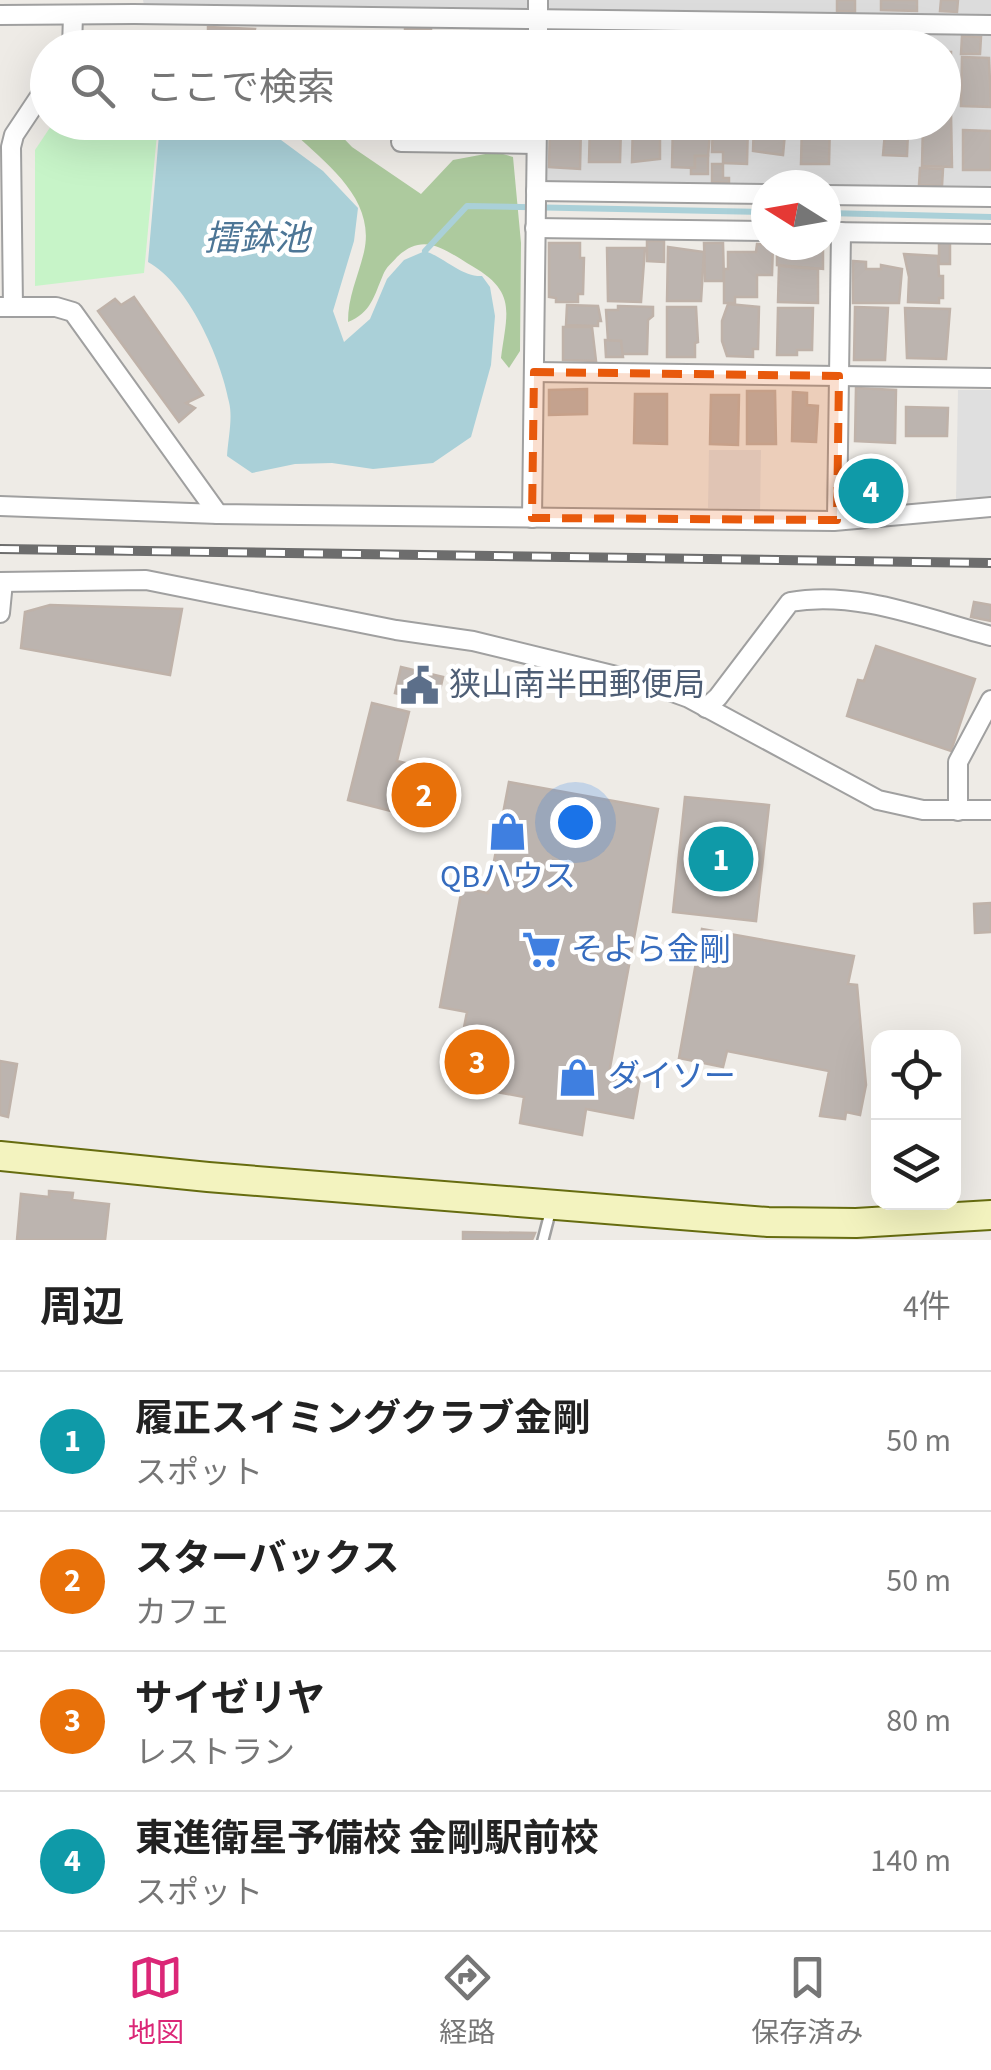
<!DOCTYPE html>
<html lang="ja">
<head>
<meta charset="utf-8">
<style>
  :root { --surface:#fff; --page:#f2f2f2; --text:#222; --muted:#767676; --line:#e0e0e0; --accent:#db2777 }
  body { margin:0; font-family:"Source Sans 3","Noto Sans JP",sans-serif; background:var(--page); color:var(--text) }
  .controls { position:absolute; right:30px; bottom:30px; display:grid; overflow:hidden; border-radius:20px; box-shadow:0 10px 40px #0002 }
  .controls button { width:90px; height:90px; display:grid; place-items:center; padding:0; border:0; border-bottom:2px solid var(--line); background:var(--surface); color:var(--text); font:50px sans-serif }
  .compass { position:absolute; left:751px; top:170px; width:90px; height:90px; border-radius:50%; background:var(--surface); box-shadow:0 10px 40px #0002; rotate:281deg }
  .you { position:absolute; left:575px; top:822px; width:35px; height:35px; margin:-25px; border:8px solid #fff; border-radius:50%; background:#1a73e8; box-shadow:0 0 0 15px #1a73e833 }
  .badge { display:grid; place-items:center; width:65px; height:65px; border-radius:50%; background:var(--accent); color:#fff; font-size:32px; font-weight:700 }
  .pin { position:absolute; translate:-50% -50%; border:5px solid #fff; box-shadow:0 2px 10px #0006 }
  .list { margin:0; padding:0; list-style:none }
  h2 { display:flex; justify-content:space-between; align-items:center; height:130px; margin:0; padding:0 40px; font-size:42px }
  h2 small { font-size:32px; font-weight:400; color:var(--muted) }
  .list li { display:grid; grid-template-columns:65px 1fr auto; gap:30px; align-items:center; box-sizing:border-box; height:140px; padding:0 40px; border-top:2px solid var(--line) }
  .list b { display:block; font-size:38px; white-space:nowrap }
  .list p { margin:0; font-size:32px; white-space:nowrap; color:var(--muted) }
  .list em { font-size:32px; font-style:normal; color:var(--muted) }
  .icon { flex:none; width:55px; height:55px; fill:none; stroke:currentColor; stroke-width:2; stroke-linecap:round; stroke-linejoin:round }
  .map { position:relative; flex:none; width:991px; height:1240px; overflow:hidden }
  .search { position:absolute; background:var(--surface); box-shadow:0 10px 40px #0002; left:30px; right:30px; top:30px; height:110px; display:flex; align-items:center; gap:25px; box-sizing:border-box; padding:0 35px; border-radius:55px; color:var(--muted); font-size:38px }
  .sheet { height:690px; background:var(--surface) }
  nav { display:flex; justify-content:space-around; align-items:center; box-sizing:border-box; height:140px; border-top:2px solid var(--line); background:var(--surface); font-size:28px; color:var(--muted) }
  nav a { display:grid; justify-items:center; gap:5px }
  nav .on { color:var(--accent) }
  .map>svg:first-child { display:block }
  .residential { fill:#dcdcdc }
  .forest { fill:#adca9e }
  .park { fill:#c7f4c8 }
  .parking { fill:#dfdfdf }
  .water { fill:#aad0d8 }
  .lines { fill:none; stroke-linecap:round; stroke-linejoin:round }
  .stream { stroke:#aad0d8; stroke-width:6 }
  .building { fill:#bcb4af; stroke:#bfb2a9; stroke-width:2.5 }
  .lane-casing { stroke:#a0a0a0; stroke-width:14 }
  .street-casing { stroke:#a0a0a0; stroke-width:22 }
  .secondary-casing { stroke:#666c0f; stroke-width:32 }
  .lane { stroke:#fff; stroke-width:9 }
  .street { stroke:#fff; stroke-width:18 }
  .secondary { stroke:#f3f3bf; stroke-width:28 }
  .rail-casing { stroke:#6d6d6d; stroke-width:10 }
  .rail { stroke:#fff; stroke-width:6; stroke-dasharray:19; stroke-linecap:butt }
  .marked { fill:#e8590c; fill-opacity:0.2; stroke:#e8590c; stroke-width:8; stroke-dasharray:20 12; stroke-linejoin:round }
  .labels { text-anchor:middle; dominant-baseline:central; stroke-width:9; stroke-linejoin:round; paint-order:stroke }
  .service-label { font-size:32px; fill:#4e5e75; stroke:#fff; text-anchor:start }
  .shop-label { font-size:32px; fill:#366cbe; stroke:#fff; text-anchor:start }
  .water-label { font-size:35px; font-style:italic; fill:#4d7696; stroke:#fff }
</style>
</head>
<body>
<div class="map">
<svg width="991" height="1240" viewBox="0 0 991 1240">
  <rect width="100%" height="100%" fill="#eeebe6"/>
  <polygon class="residential" points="143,0 991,0 991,189 541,184 542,123 944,122 944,48 544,47 544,23 147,20"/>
  <path class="forest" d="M299,123H329L352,147L421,194L453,160L496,152L513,157L521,243L520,351L509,368L501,358C507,312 517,292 472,266C445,250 424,231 397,257C392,263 386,267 383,275C374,296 371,313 348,322C348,296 358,277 364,252C376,200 328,165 295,134Z"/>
  <polygon class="park" points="53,123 158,123 144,273 35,286 35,150"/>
  <g class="parking">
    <polygon points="518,25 529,36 529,47 470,47 469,26"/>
    <polygon points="958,390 991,390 991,496 956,500"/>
    <polygon points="709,450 761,450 760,511 708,508"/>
  </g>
  <path class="water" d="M160,123H258L323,171L358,208L354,241L333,311L344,342L370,319L387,279L404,260L425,251C445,258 462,277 482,276L490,287L495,316L491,365L471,437L433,463L373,469L332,463L295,464L252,473L227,456C228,439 233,418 229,402C221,358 188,284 148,262Z"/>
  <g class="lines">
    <g class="stream">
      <polyline points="826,213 991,217"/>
      <polyline points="425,251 467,206 766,212"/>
    </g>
  </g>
  <g class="building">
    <polygon points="837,0 855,0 855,12 837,11"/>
    <polygon points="881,0 917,0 917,11 881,10"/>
    <polygon points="941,0 958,0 957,12 940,11"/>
    <polygon points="208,27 255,29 254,34 259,34 258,48 220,48 220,44 208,43"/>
    <polygon points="405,29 431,29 431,37 451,37 450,48 405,48"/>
    <polygon points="619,30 631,31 630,48 619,48"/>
    <polygon points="282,32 307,34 307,45 319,48 281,48"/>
    <polygon points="838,35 855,36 855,48 838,48"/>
    <polygon points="962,36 981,37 980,54 961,54"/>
    <polygon points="375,38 402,42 402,48 375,48"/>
    <polygon points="944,52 951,52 950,107 944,107"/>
    <polygon points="962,57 989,58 991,107 961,106"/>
    <polygon points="944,113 951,113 952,167 922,166 923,122 944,122"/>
    <polygon points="435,122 454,122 455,134 435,134"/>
    <rect x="473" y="122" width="31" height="11"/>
    <polygon points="590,122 615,122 615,128 621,128 620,162 589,162"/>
    <polygon points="633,122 660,122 660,159 632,162"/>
    <polygon points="673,122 711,122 708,156 695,156 695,168 672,167"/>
    <polygon points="713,122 748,122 747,164 723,163 723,152 712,152"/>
    <polygon points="754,122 786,122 783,155 753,151"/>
    <polygon points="802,122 830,122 829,164 801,164"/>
    <polygon points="886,122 917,122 916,132 908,131 907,156 883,155"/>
    <polygon points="550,126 581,127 580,169 549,167"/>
    <polygon points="963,130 991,131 991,170 963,170"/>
    <polygon points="695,156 708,156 708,174 691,174 691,168 695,168"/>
    <polygon points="712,164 723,164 723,178 729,178 729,183 712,182"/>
    <polygon points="920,168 943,169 942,186 919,185"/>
    <polygon points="647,241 664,241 664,262 647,261"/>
    <polygon points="549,243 580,243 580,258 584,258 583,294 578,294 578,302 556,302 556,298 549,297"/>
    <polygon points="704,243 723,243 724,281 705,281"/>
    <rect x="939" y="243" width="11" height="21"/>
    <polygon points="757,244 773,245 772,275 757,275 757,297 735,297 735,303 724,303 724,269 728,269 728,252 756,252"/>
    <polygon points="777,245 823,245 823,269 777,265"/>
    <polygon points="668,247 704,252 701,301 667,301"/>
    <polygon points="607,248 645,248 641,302 608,301"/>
    <polygon points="904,254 938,256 939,276 943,276 943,298 939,298 939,303 908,302 909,277"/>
    <polygon points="853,261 866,262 866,269 881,269 881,265 902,269 899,303 853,303"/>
    <polygon points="779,266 818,269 818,303 778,302"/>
    <polygon points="134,297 203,395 186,403 195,408 179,422 98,311 115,299 121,305"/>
    <polygon points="728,304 759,307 758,349 753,349 753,357 727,356 722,341 722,321"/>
    <polygon points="567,305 598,306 601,321 598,321 598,326 566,325"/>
    <polygon points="618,306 653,307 653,316 648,320 647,354 620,354 621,341 608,341 606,310 618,310"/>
    <polygon points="667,307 696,307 698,342 695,343 695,357 667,357"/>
    <polygon points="855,307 888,308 885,360 854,360"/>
    <polygon points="778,308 813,308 812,350 797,350 797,355 777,355"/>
    <polygon points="905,308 950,309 946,359 907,358"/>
    <polygon points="563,327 592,327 596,361 563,360"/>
    <polygon points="605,340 621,341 623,357 606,357"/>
    <polygon points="856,388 896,390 895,443 855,441"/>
    <polygon points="587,389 587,414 549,415 549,390"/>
    <polygon points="747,391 775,391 776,444 747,444"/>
    <polygon points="793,392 807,393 807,405 818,406 816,442 792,441"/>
    <polygon points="635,394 667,394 667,444 634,443"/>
    <polygon points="711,395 739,395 738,445 710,444"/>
    <polygon points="906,407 948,408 947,436 906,436"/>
    <polygon points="848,481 891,482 893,504 857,508 850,501"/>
    <polygon points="974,602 991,605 991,621 971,617"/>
    <polygon points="50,605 182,609 170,675 21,648 25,612"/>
    <polygon points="876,646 975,679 951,751 847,716 858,680 864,681"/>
    <polygon points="401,667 443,677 437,703 395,693"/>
    <polygon points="372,703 409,712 397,761 451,774 438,823 348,800"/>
    <polygon points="509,782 658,809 609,1073 640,1078 633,1118 586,1109 582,1135 520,1123 524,1097 453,1084 467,1012 440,1007 462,888 488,893"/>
    <polygon points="685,797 769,805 756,921 673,912"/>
    <polygon points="991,903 991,932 975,933 974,904"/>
    <polygon points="702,929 854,956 848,984 857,985 866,1085 860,1115 846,1112 845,1119 820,1116 829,1071 727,1051 723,1067 679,1058"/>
    <polygon points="0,1061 17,1064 8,1117 0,1115"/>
    <polygon points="49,1191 73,1193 72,1200 109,1204 105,1240 17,1240 21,1194 49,1197"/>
    <polygon points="463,1232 535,1233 532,1240 463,1240"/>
  </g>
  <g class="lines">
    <defs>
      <polyline id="lane" points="543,1240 551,1209"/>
      <g id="street">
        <polyline points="0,15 134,14 991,25"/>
        <polyline points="72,48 73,15"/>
        <polyline points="538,48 538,0"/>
        <polyline points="401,142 536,144"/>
        <polyline points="536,191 766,194"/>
        <polyline points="826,195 991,197"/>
        <polyline points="535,228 766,231"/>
        <polyline points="826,232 991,234"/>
        <polyline points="0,307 56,307 73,312 218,514"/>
        <polyline points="13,307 11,147 14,135 48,84"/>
        <polyline points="534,372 991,378"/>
        <polyline points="0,506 218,514 834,521 991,507"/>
        <polyline points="532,518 537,122"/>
        <polyline points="837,520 841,232"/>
        <polyline points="0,582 146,580 396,630 473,641 653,685 689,698 878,800 923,810 991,810"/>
        <polyline points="0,613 3,582"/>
        <path d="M706,708L718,697L790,602C857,590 926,619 991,636"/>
        <polyline points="958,811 958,762 991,700"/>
      </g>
      <polyline id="secondary" points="0,1156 208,1177 768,1222 856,1223 991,1215"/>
    </defs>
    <use href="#lane" class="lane-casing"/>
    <use href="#street" class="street-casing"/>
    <use href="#secondary" class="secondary-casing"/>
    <use href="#lane" class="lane"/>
    <use href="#street" class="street"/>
    <use href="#secondary" class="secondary"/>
    <defs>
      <polyline id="rail" points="0,549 991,563"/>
    </defs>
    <use href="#rail" class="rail-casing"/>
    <use href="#rail" class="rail"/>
  </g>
  <path class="marked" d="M534,372L839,376L837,520L532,518Z"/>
  <defs>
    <symbol id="civic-bare" viewBox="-9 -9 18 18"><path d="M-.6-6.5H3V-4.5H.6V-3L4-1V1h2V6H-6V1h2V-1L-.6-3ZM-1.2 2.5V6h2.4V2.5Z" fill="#5c6f8a" stroke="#fff" stroke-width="2.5" paint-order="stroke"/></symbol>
    <symbol id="shop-bare" viewBox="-9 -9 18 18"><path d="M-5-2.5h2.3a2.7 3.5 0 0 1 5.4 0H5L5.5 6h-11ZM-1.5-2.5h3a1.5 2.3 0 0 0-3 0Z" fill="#3f7fe0" stroke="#fff" stroke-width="2.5" paint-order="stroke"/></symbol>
    <symbol id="supermarket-bare" viewBox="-9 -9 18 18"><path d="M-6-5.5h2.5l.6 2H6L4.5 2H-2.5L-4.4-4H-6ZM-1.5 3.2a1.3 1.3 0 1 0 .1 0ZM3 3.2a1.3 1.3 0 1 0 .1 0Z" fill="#3f7fe0" stroke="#fff" stroke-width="2.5" paint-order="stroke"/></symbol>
  </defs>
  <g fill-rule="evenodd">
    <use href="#civic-bare" x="392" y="658" width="55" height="55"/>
    <use href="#shop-bare" x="480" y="804" width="55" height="55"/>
    <use href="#supermarket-bare" x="514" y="922" width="55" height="55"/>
    <use href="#shop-bare" x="550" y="1050" width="55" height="55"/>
  </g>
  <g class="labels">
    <g class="service-label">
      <text x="449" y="685">狭山南半田郵便局</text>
    </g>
    <g class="shop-label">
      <text x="508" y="877" text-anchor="middle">QBハウス</text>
      <text x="571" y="950">そよら金剛</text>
      <text x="608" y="1077">ダイソー</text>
    </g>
    <g class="water-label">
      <text x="257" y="239">擂鉢池</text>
    </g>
  </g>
</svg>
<div class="controls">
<button><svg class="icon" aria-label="locate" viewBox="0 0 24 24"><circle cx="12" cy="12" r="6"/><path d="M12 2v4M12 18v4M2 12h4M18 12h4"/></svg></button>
<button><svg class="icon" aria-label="layers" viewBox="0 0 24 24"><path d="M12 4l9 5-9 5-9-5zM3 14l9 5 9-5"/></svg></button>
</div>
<svg class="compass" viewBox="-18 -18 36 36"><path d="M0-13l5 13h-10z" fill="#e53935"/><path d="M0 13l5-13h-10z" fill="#767676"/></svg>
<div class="you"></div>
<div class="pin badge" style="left:721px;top:859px;background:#0f9aa8">1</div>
<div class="pin badge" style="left:424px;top:795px;background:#e8710a">2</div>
<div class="pin badge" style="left:477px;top:1062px;background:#e8710a">3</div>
<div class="pin badge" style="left:871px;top:491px;background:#0f9aa8">4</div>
<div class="search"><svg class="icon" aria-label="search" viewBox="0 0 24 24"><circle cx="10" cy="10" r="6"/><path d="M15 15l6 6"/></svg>ここで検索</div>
</div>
<section class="sheet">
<h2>周辺<small>4件</small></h2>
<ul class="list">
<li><span class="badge" style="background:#0f9aa8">1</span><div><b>履正スイミングクラブ金剛</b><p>スポット</p></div><em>50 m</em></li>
<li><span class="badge" style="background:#e8710a">2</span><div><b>スターバックス</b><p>カフェ</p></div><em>50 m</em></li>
<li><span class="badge" style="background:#e8710a">3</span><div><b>サイゼリヤ</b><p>レストラン</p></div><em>80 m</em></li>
<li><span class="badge" style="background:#0f9aa8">4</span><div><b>東進衛星予備校 金剛駅前校</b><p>スポット</p></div><em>140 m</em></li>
</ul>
</section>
<nav>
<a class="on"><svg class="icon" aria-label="map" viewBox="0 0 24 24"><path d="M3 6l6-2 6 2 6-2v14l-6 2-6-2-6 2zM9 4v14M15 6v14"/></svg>地図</a>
<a><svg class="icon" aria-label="directions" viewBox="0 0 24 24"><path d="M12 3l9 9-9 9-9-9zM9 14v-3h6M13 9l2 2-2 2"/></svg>経路</a>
<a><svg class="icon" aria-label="saved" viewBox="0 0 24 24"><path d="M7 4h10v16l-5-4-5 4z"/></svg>保存済み</a>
</nav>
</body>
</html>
